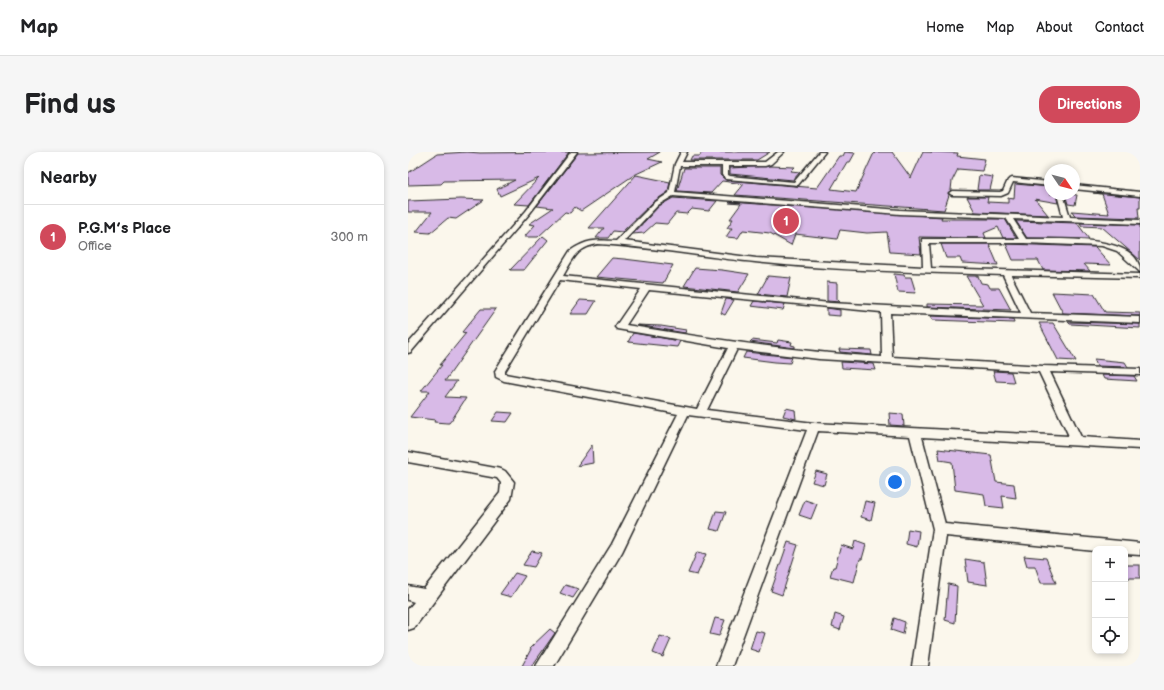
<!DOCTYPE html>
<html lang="en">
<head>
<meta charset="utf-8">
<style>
  :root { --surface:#fff; --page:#f6f6f6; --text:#202124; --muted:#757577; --line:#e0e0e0; --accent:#d1495b }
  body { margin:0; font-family:"Balsamiq Sans",sans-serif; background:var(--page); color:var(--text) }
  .controls { position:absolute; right:12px; bottom:12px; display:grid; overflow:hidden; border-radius:8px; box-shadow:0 2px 6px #0003 }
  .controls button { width:36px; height:36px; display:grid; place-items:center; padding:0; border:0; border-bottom:1px solid var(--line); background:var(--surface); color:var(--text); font:20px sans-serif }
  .compass { position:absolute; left:636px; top:12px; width:36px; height:36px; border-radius:50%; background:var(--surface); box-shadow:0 2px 6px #0003; rotate:125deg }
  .you { position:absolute; left:487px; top:330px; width:14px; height:14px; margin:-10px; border:3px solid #fff; border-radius:50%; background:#1a73e8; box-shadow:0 0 0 6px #1a73e833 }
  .badge { display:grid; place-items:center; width:26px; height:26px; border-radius:50%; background:var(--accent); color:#fff; font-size:13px; font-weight:700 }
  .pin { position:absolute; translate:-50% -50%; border:2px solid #fff; box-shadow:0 1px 4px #0006 }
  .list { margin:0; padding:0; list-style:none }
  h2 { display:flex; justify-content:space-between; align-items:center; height:52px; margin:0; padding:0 16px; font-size:17px }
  h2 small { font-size:13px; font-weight:400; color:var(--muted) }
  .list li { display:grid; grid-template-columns:26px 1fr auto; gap:12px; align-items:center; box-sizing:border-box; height:64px; padding:0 16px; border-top:1px solid var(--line) }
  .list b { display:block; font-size:15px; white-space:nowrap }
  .list p { margin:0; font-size:13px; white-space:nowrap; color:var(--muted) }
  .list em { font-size:13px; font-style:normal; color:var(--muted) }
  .icon { flex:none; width:22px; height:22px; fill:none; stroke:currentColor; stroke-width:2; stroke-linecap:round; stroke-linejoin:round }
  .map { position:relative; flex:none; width:732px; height:514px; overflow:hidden; border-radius:16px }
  header { display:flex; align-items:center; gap:24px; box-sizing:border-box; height:56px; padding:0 20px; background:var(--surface); border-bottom:1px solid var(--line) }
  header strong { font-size:19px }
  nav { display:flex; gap:22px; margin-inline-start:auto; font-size:14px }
  .intro { display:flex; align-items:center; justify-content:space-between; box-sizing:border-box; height:96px; padding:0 24px }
  h1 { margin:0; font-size:28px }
  .button { padding:10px 18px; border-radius:16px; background:var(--accent); color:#fff; font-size:14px; font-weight:700 }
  main { display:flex; gap:24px; padding:0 24px }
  aside { flex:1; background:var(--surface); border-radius:16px; box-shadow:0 2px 6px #0003 }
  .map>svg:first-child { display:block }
  .building { fill:#d8bae7; stroke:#2b2b2b }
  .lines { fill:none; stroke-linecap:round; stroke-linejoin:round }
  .street-casing { stroke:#2b2b2b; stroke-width:3 }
  .street { fill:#fbf7ec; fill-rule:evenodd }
</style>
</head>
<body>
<header>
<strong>Map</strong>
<nav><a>Home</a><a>Map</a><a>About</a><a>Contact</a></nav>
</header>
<div class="intro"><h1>Find us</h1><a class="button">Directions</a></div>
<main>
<aside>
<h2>Nearby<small></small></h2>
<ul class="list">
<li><span class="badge">1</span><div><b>P.G.M’s Place</b><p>Office</p></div><em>300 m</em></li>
</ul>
</aside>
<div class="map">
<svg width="732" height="514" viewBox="0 0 732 514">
  <rect width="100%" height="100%" fill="#fbf7ec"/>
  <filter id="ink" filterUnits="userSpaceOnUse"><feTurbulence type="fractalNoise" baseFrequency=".025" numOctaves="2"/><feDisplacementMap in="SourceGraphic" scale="8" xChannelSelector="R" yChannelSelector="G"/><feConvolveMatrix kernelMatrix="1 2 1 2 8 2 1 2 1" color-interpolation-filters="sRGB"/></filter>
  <g filter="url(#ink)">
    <g class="building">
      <polygon points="59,0 72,1 161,0 121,53 106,52 131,26 92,44 89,37 107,28 36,29 33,32 0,33 0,21 29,2"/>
      <polygon points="252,0 240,7 254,10 226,23 173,59 167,55 162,61 157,60 130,85 116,85 127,73 121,72 145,56 129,54 170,1"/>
      <polygon points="300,0 362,0 349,8 282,8 284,4 292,4 293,1"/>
      <polygon points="437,0 447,1 442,10 439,10 423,37 448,40 465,3 468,0 484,0 503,26 515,0 550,1 549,4 577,7 574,19 550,17 544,29 543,38 540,41 541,43 536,58 327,43 336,32 314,29 303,41 269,39 276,16 312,16 312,23 318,28 409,36 431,4 435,4"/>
      <polygon points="361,14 387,15 383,19 392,20 385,28 322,22 322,16"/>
      <polygon points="228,23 262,30 260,40 245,50 214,80 205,79 200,86 188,86 196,76 181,76"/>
      <polygon points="571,23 585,25 582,38 569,38"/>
      <polygon points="607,32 642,35 642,42 648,42 650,51 627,47 640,63 567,60 559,45 580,45 579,50 600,51 600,46 606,47"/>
      <polygon points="685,41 732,45 732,56 730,56 731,66 667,64 664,59 701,62 694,42"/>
      <polygon points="657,42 669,43 667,53 660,52"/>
      <polygon points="265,46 309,49 301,59 284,57 279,62 268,61 259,72 247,71 236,81 225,82 251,54"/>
      <polygon points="53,47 76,48 48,67 40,66 22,81 8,80 24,60 0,60 0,49"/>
      <polygon points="322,50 534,65 533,67 597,67 608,86 595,86 590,75 576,81 578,86 511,85 513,102 482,100 479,80 459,81 432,78 429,87 387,82 383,93 362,81 335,78 330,86 318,85 324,76 319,76 325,67 322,67 333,52 321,51"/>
      <polygon points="608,69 669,71 681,87 619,86"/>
      <polygon points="672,71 732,73 732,108 694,75 674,74"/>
      <polygon points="135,84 140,88 116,118 102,118"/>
      <polygon points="533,92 581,92 590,113 554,111 552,106 538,106"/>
      <polygon points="598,92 687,95 703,113 676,112 682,119 635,118 630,108 605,108"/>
      <polygon points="204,106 216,107 265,113 255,131 188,125"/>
      <polygon points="287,116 314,118 341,122 330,140 276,134"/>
      <polygon points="486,122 496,123 497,125 503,125 508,141 490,140"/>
      <polygon points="360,124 383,126 379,145 350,142"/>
      <polygon points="558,124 570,124 573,131 580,132 582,136 591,136 603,158 519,155 519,152 575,153"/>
      <polygon points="419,130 429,131 429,147 432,150 419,149"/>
      <polygon points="644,140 686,142 697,160 732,161 732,164 655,161"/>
      <polygon points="318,147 326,148 317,163 313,161"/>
      <polygon points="172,148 188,149 180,162 162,162"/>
      <polygon points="346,149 377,152 375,158 343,154"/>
      <polygon points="419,156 432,158 432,164 419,163"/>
      <polygon points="73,157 88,157 37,229 49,229 37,245 58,246 45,266 41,271 39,271 26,270 27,268 2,265 22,239 13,239 34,213 32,213 58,181 54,180"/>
      <polygon points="522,164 605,167 606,171 525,168"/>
      <polygon points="660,170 732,172 732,176 662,172"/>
      <polygon points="631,171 645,171 668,209 650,208"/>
      <polygon points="229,173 253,174 278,178 277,181"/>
      <polygon points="225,181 272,189 269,195 220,190"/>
      <polygon points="344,188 369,191 370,188 384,190 383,193 387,194 387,196 342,190"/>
      <polygon points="431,197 463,198 464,203 432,200"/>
      <polygon points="338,200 384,205 382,211 367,210 335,206"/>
      <polygon points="686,207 717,210 720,215 689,214"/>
      <polygon points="433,210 466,212 468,218 434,216"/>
      <polygon points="585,219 603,220 606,230 588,229"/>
      <polygon points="694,223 726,224 729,229 696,227"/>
      <polygon points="378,256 387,258 388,267 375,264"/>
      <polygon points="90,260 105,261 99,270 84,269"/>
      <polygon points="481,261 495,262 496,274 482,273"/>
      <polygon points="184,293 185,311 169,314"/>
      <polygon points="530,297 583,303 588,330 606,332 608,346 594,344 596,356 578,354 576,342 547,338 544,310 532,308"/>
      <polygon points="408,319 419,322 416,333 404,330"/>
      <polygon points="397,348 409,352 403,367 391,363"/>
      <polygon points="457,349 467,351 463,368 453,365"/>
      <polygon points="308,359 318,360 311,379 302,377"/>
      <polygon points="500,377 511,379 509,395 498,392"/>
      <polygon points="447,389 458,393 454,407 452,407 446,430 422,424 425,415 427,415 433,393 445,397"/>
      <polygon points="380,390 390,393 374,443 363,439"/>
      <polygon points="124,399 134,401 126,415 115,413"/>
      <polygon points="289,400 298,402 289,423 280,421"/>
      <polygon points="616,404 638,406 648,431 633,431 627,414 619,414"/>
      <polygon points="557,407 576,410 579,433 560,430"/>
      <rect x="717" y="413" width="15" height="13"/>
      <polygon points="107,421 117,424 103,445 92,442"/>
      <polygon points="540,432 549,434 547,471 537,468"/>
      <polygon points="157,433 171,437 165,446 152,441"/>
      <polygon points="427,462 436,465 432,478 424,475"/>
      <polygon points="307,466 317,468 311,484 302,482"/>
      <polygon points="486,466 497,470 495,482 483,478"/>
      <polygon points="142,477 147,481 124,514 114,514 123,497 122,496"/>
      <polygon points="348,479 357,481 351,500 342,497"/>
      <polygon points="252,484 263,487 255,505 245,501"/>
    </g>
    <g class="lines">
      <defs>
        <g id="street">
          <polygon points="163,0 169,0 122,61 3,200 0,201 0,192 118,59"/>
          <path d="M273,0H279L274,10H357L370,0H376L363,12L357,14H320V23L322,24L386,30L411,0H417L390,33L318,27L314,23V14H272L267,40L492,58L655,65L649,42H655L662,65L732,68V72L605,67L618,87C645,88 732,81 732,120L709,99L694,94L616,91H521L523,116L732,122V126L603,123L622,161L732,165V171L482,161L484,205L635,214L732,217V223L642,220L673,285L732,289V297L514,285L537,372L732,391V403L717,402V397H687V399L538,384L520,514H504L525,377L502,284L410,279L324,514H308L399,278L280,263L214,400L146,514H128L204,392L270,262L96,229L88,225L87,219L162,99C179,87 188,88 208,89L246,51L261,41L267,12ZM265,44L492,62L598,66L611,87H514L515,115L348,106L216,89L250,53ZM190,92C243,95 295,105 347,110C430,119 513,120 595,123L613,161L422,151L155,124C165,107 169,95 190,92ZM152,128L233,137L207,175L209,177L320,196L289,257L97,222V219ZM241,138L473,160L474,205C388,200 303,187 218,173ZM329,197L411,207L631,220L661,284L406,271L299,258Z"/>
          <polygon points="604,26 642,30 642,34 605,30 600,41 593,44 544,43 541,41 544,39 592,40 595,39 600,28"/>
          <polygon points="666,33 732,40 732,44 666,37"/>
          <polygon points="0,300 93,317 97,319 106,330 103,347 6,476 0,478 0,457 6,450 0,448 0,434 16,437 92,341 93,331 89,326 0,310"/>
        </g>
      </defs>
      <use href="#street" class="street-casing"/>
      <use href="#street" class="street"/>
    </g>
  </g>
</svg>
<div class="controls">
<button>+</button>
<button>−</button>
<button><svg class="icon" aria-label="locate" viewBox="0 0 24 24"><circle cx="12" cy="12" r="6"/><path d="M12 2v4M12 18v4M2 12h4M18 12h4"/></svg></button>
</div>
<svg class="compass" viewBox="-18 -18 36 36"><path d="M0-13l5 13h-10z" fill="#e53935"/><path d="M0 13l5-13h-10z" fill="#757577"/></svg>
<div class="you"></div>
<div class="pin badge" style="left:378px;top:69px">1</div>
</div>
</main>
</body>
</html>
